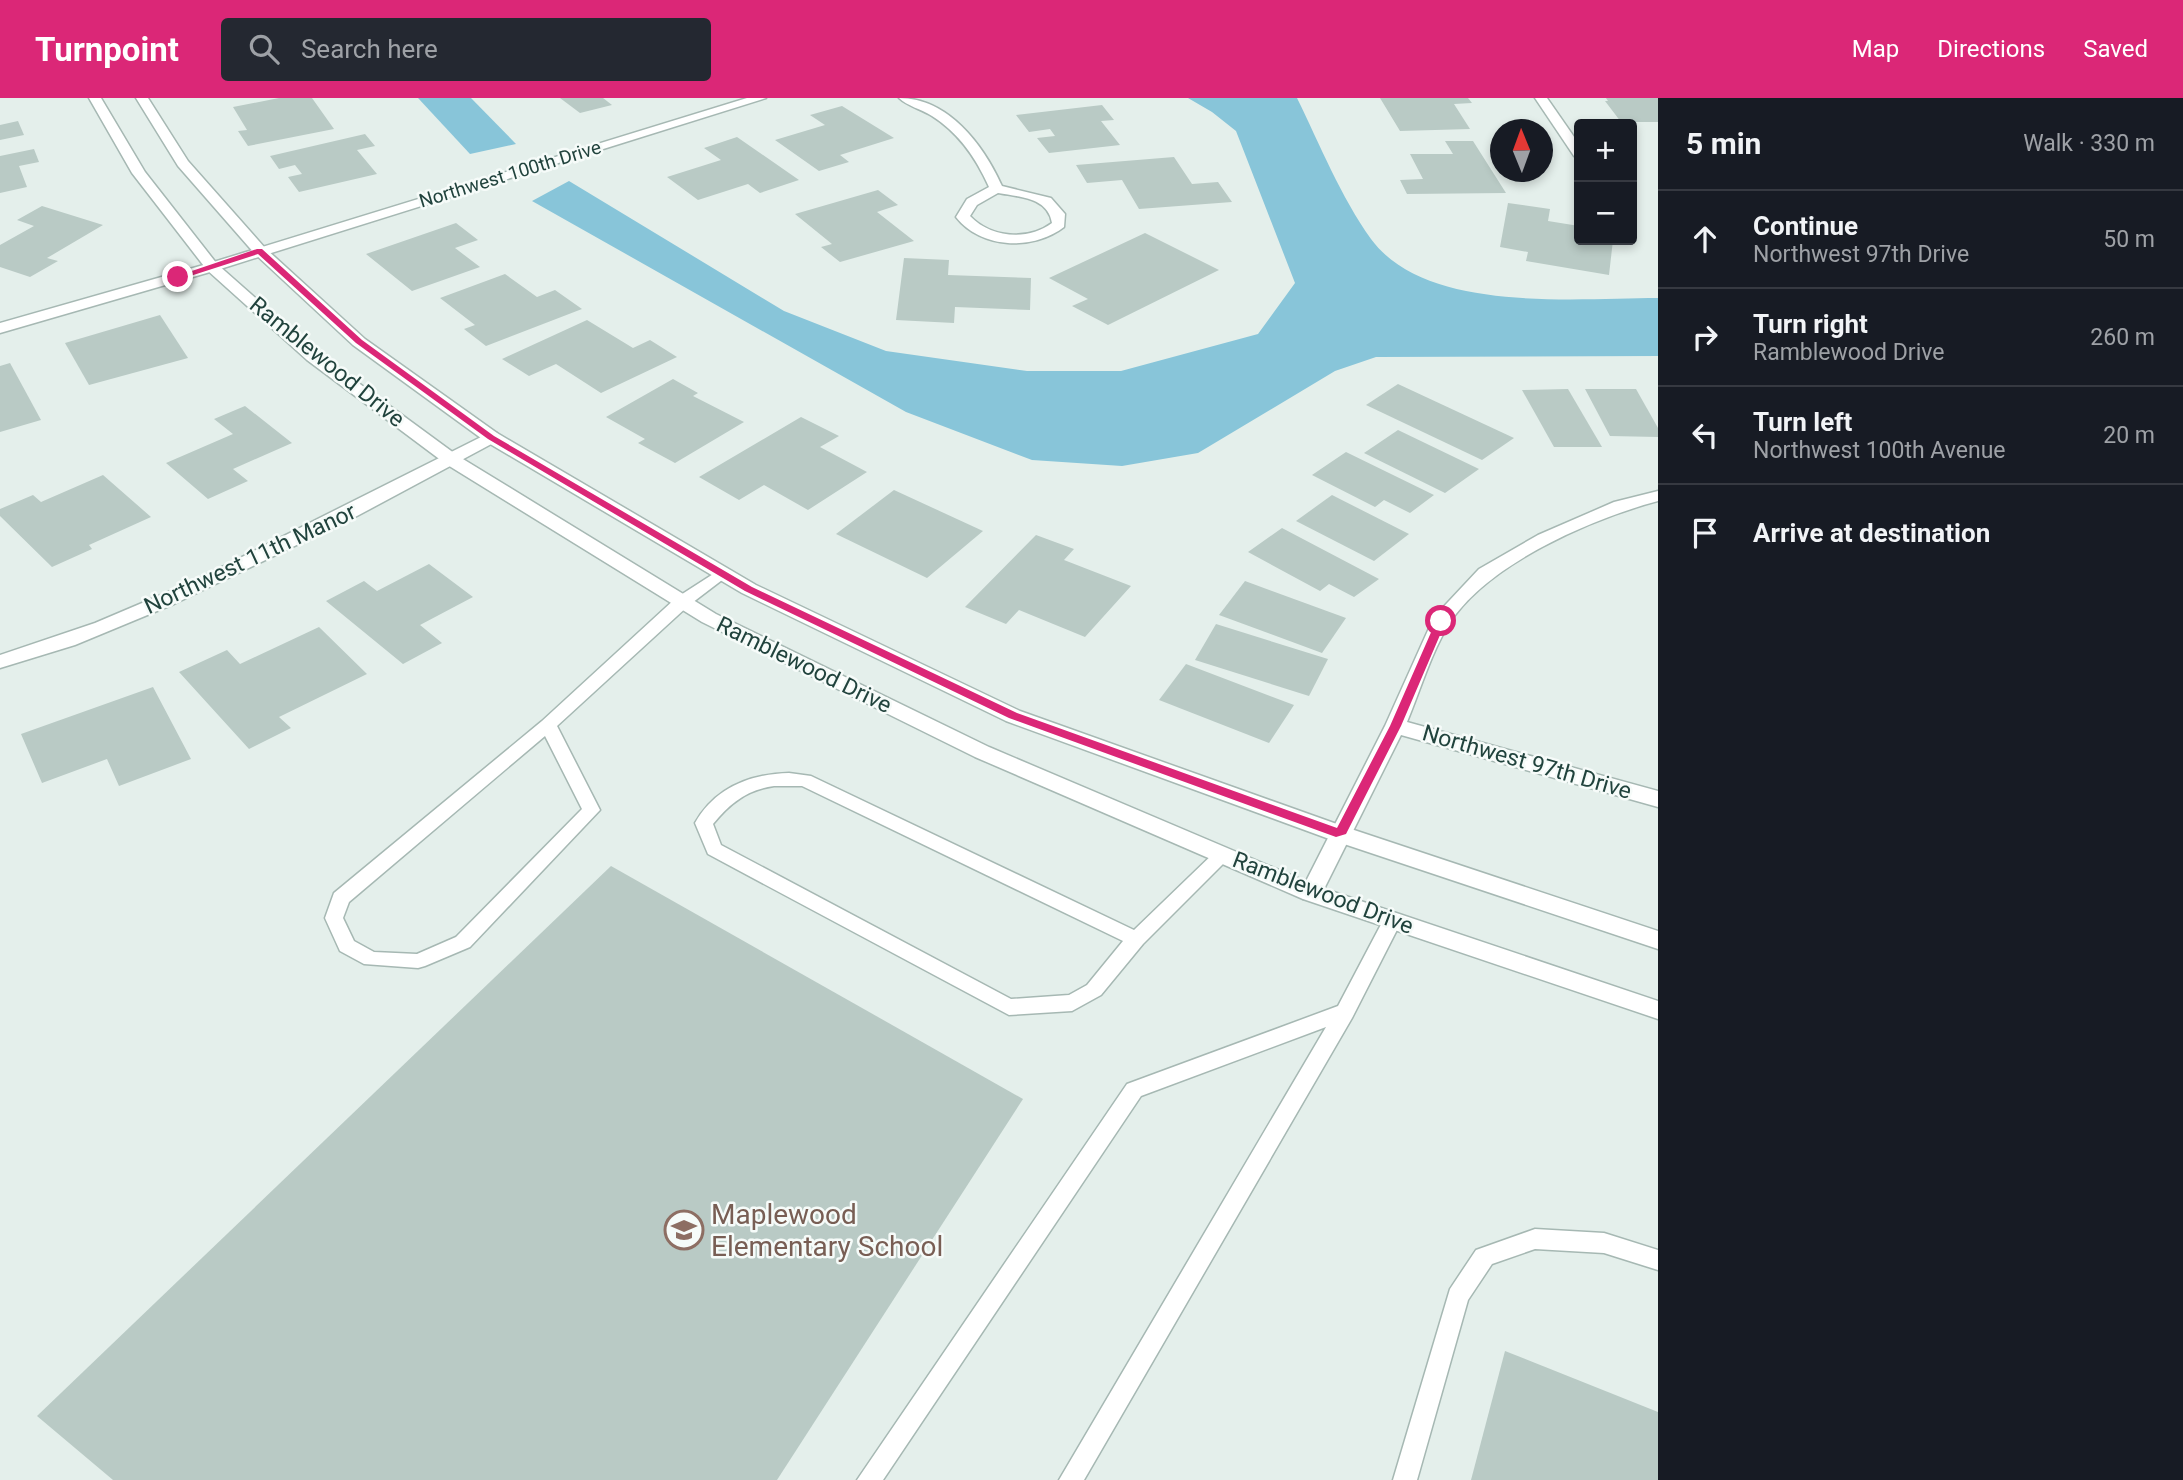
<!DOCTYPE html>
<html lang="en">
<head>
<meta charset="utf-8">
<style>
  :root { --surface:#171b24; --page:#242831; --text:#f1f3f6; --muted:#9ea1a6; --line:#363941; --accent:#db2777 }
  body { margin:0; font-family:Roboto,sans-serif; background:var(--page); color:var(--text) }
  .controls { position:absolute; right:21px; top:21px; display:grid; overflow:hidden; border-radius:7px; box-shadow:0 4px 10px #0003 }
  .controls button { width:63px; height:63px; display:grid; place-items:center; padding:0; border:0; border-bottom:2px solid var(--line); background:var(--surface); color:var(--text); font:35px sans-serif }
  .compass { position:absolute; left:1490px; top:21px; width:63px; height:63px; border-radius:50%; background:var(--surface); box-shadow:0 4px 10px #0003; rotate:359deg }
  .stop { position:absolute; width:21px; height:21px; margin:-16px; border:5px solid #db2777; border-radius:50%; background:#fff }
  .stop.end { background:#db2777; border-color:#fff; box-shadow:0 2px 7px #0008 }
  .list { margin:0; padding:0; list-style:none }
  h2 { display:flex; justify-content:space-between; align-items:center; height:91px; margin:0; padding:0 28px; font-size:30px }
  h2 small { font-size:23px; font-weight:400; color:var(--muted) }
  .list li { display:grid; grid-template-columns:46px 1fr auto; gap:21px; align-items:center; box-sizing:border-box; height:98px; padding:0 28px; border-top:2px solid var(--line) }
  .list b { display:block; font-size:26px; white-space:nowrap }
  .list p { margin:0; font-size:23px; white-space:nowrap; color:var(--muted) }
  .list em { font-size:23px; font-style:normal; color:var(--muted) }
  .icon { flex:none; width:38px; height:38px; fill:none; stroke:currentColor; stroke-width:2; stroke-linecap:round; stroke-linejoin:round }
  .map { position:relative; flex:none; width:1658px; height:1382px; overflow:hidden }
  header { display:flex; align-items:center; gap:42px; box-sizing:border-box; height:98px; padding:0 35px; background:var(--accent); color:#fff }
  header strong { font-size:33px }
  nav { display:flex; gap:38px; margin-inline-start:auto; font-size:24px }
  .search { width:490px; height:63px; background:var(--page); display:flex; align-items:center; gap:18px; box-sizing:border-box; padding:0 24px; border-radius:7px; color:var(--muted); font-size:26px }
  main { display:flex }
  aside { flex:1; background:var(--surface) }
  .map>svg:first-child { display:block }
  .water { fill:#88c5d9 }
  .building { fill:#b9cac5 }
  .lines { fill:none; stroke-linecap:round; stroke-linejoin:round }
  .service-casing { stroke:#a6b8b3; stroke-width:3 }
  .minor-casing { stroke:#a6b8b3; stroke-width:3 }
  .tertiary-casing { stroke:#a6b8b3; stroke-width:3 }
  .service { fill:#fff; fill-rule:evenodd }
  .minor { fill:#fff; fill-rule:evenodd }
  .tertiary { fill:#fff; fill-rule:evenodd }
  .route { fill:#db2777 }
  .labels { text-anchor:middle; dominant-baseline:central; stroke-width:5; stroke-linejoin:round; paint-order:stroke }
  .far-street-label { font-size:19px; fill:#21433d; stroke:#f6fbf9 }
  .street-label { font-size:23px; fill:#21433d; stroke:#f6fbf9 }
  .near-education-label { font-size:28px; fill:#785e54; stroke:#f6fbf9; text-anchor:start }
</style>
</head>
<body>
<header>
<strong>Turnpoint</strong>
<div class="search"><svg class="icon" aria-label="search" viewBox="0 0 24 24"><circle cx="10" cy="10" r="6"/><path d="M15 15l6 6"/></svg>Search here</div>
<nav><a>Map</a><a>Directions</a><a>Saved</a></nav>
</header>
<main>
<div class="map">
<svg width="1658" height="1382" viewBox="0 0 1658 1382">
  <rect width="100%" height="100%" fill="#e4efeb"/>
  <g class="water">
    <polygon points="418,0 471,0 516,46 470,56"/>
    <path d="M1188,0H1297C1320,47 1341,99 1371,141C1426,216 1576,200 1658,200V258L1376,259L1335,273L1198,355L1122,368L1032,362L906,314L532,103L569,83L784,213L886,253L1027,273H1121L1258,236L1295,185L1236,33L1212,14Z"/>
  </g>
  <g class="building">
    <polygon points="279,0 312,0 334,31 248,48 238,33 247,32 233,9"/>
    <polygon points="560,0 603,0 612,7 580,15"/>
    <polygon points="1380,0 1468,0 1472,5 1454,6 1470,31 1400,33"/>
    <polygon points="1606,0 1658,0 1658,24 1621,24 1605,3 1608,3"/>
    <polygon points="1102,7 1114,22 1101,23 1120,47 1049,55 1037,40 1055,38 1050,31 1029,34 1016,17"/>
    <polygon points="842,8 894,40 840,57 849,64 819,73 775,42 825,27 810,17"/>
    <polygon points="18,23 24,37 0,42 0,27"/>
    <polygon points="365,36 375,48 357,52 377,76 299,94 288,79 302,76 295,67 279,71 270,58"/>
    <polygon points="737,39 799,82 760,95 748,86 698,102 667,79 721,62 704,50"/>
    <polygon points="1445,43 1473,43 1506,95 1407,96 1400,82 1423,81 1410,56 1453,56"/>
    <polygon points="34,51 39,64 19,68 27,89 0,95 0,58"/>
    <polygon points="1174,59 1192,86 1218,84 1232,104 1139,111 1122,82 1087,85 1076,67"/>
    <polygon points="878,92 898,107 877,114 914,143 840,164 821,149 832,146 795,116"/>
    <polygon points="1508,105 1550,111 1548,123 1579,128 1579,142 1613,142 1609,177 1526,163 1528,154 1500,149"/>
    <polygon points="42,108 103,127 47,160 58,163 30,179 0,169 0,147 34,128 17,122"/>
    <polygon points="456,125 478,142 455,150 480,169 412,193 366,156"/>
    <polygon points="1145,135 1219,172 1108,227 1072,208 1088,201 1049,180"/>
    <polygon points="904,160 949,162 948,177 1031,180 1030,212 955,209 954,225 896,222"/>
    <polygon points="505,176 537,199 555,192 582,211 486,248 464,231 475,227 440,200"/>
    <polygon points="160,217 188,260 89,287 65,245"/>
    <polygon points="587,222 633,250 650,242 677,259 601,295 556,266 529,278 502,261"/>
    <polygon points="10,265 41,322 0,334 0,268"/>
    <polygon points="673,281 698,295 693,298 744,324 675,365 638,345 645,341 606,319"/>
    <polygon points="1398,286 1514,340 1482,362 1366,307"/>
    <polygon points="1568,291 1602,349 1554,349 1522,292"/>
    <polygon points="1585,291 1636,291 1658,330 1658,339 1610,338"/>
    <polygon points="245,308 292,345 233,371 248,383 208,401 166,365 233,336 214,321"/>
    <polygon points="801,319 839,338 820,349 867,374 808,412 764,387 739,402 699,379"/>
    <polygon points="1398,332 1479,371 1445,395 1364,355"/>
    <polygon points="1346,354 1434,397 1410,415 1384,402 1375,409 1312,377"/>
    <polygon points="103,377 151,419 89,447 92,451 52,469 0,418 0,411 33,397 41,404"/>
    <polygon points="894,392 983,433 927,480 836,436"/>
    <polygon points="1332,397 1409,436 1374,463 1296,423"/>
    <polygon points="1282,430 1379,481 1354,499 1329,486 1320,493 1248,454"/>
    <polygon points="1036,437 1074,451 1064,462 1131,488 1085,539 1019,512 1006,526 965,509"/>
    <polygon points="429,466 473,499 420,527 442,545 403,566 326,503 364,483 377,493"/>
    <polygon points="1245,483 1346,520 1322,555 1219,517"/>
    <polygon points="1216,526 1328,561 1309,598 1195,562"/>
    <polygon points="319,529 367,576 279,619 291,630 249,651 179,574 227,552 240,566"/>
    <polygon points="1186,566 1294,607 1269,645 1159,602"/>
    <polygon points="153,589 191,661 119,688 107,661 42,685 21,636"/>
    <polygon points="611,768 1023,1001 777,1382 113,1382 37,1318"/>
    <polygon points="1505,1253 1658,1314 1658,1382 1471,1382"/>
  </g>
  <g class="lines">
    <defs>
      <g id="service">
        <path d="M721,471L726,473L729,476L726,479L688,508L557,628L600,712L470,849L425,868L418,870L364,866L340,853L325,820L334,795L542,623L676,500ZM545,638L582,711L456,839L417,856L374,854L354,843L343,820L349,804Z"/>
        <path d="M789,675L811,678L1134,832L1217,752H1229L1232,757L1143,846L1101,897L1072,913L1009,917L708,756L695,725C715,690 750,676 789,675ZM774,688H802L1123,843L1087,887L1069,897L1011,901L721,747L713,726C730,705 747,692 774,688Z"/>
        <polygon points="1393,815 1400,817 1402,822 1352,920 1084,1382 1059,1382 1326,929 1141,998 883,1382 857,1382 1127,986 1338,908 1386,817"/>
        <polygon points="1535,1131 1604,1135 1658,1152 1658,1172 1604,1155 1535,1151 1492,1166 1468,1202 1417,1382 1393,1382 1450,1191 1476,1152"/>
      </g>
      <g id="minor">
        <polygon points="747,0 766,0 217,172 0,235 0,225 207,166"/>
        <path d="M899,0C948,0 983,46 1002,88L1051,100L1065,116L1064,129C1033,153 981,151 956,119L967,101L989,89C976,60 959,35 932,18C921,11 907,8 899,0ZM998,95C1019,99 1048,99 1052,125C1028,143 991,140 970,118L977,107Z"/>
        <polygon points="1535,0 1547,0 1579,46 1579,59 1574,58"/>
        <polygon points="491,334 497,335 499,339 497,343 357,418 174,506 75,547 0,570 0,557 95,525 194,483"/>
        <path d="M1658,393V403C1591,421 1487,466 1449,526C1431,555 1420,593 1407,624L1658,693V709L1401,637L1319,801H1303L1300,795L1385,628L1434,519L1479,471L1538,437L1614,404Z"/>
      </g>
      <g id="tertiary">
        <polygon points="89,0 101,0 145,74 217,166 319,256 458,358 716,516 989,649 1319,789 1658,903 1658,921 1303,801 975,659 702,524 446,366 307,262 207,172 132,75"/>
        <polygon points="136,0 148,0 188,63 265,150 365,241 497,335 756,487 1020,613 1348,730 1658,833 1658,851 1332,742 1006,623 742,495 485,343 353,247 255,156 178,68"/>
      </g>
    </defs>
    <use href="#service" class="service-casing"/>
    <use href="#minor" class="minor-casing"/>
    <use href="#tertiary" class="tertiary-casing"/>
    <use href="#service" class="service"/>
    <use href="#minor" class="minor"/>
    <use href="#tertiary" class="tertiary"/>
  </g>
  <polygon class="route" points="257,151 262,151 362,242 494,338 752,489 1017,615 1337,730 1390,628 1436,523 1441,520 1446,523 1401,628 1346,736 1336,739 1009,620 745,493 488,341 356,245 258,156 181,181 174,179"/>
  <defs>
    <symbol id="school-ring" viewBox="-11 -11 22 22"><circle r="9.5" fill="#f6fbf9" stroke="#8d6e63" stroke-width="1.5"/><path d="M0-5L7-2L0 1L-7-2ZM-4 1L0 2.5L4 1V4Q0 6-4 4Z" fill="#8d6e63"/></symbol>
  </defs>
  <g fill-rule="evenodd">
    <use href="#school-ring" x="662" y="1110" width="44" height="44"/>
  </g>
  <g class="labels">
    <g class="far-street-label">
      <text transform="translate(510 76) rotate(-17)">Northwest 100th Drive</text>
    </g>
    <g class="street-label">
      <text transform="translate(327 264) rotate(39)">Ramblewood Drive</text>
      <text transform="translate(250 461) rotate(-25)">Northwest 11th Manor</text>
      <text transform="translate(804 567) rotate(26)">Ramblewood Drive</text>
      <text transform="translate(1527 664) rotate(16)">Northwest 97th Drive</text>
      <text transform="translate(1323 795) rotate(21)">Ramblewood Drive</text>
    </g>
    <g class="near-education-label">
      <text x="711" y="1116">Maplewood<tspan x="711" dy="32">Elementary School</tspan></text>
    </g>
  </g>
</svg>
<div class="controls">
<button>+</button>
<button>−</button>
</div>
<svg class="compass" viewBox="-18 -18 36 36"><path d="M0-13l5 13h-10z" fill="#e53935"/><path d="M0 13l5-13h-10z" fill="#9ea1a6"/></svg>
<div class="stop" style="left:1441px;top:523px"></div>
<div class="stop end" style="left:178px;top:179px"></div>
</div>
<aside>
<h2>5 min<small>Walk · 330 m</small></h2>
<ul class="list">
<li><svg class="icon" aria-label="ahead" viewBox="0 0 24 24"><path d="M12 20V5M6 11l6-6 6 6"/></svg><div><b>Continue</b><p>Northwest 97th Drive</p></div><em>50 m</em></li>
<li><svg class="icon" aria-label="right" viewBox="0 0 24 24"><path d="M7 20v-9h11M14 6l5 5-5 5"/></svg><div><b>Turn right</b><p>Ramblewood Drive</p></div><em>260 m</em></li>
<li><svg class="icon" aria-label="left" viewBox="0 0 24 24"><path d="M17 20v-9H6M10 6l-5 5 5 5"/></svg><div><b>Turn left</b><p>Northwest 100th Avenue</p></div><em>20 m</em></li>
<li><svg class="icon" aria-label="arrive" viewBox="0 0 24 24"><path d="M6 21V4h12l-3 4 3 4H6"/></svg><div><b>Arrive at destination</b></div></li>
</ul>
</aside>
</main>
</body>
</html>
